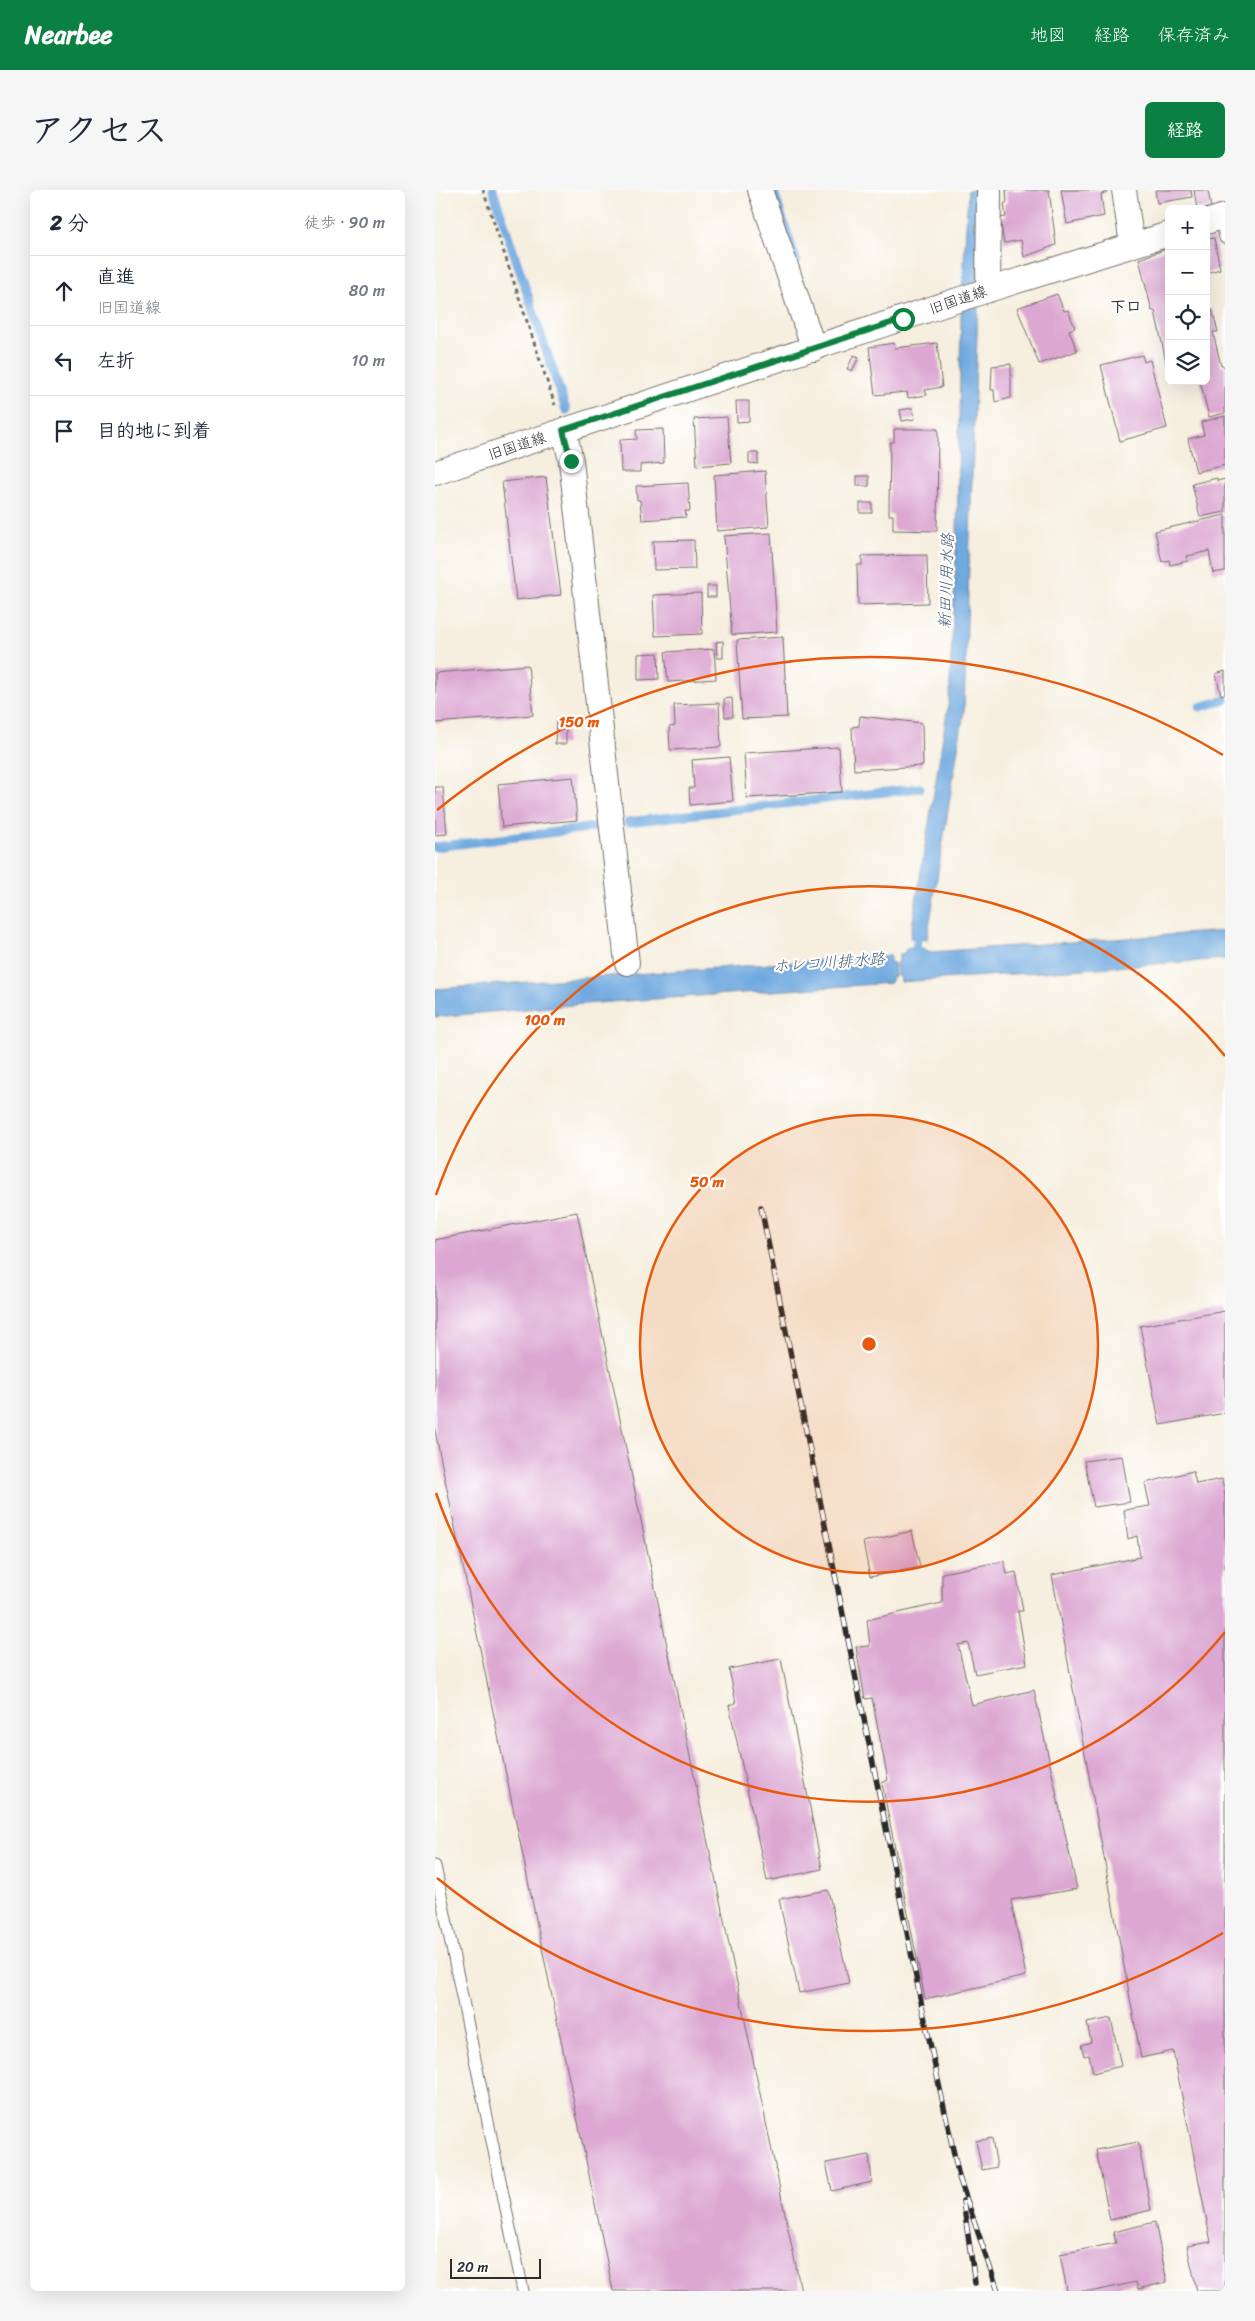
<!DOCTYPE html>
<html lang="ja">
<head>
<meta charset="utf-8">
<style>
  :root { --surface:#fff; --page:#f6f6f7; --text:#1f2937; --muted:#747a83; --line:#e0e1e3; --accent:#0b8043 }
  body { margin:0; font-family:Sriracha,"Klee One",sans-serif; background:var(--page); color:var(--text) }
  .controls { position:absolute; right:15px; top:15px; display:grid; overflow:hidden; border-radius:8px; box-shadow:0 5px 20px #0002 }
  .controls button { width:45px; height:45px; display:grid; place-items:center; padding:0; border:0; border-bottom:1px solid var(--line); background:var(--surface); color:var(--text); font:25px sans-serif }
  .scale { position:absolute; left:15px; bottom:12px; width:91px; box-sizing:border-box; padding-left:5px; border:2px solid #2b2b2b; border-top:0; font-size:14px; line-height:18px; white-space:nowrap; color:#2b2b2b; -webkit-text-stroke:4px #fff; paint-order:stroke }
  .stop { position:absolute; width:15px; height:15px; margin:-11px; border:4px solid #0b8043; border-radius:50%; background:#fff }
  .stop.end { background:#0b8043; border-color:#fff; box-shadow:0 1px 5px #0008 }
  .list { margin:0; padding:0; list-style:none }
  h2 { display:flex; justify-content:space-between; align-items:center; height:65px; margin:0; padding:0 20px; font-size:21px }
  h2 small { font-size:16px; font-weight:400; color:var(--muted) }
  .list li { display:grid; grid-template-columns:32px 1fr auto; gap:15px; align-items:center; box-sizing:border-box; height:70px; padding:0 20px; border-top:1px solid var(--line) }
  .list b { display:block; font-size:19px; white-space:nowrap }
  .list p { margin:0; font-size:16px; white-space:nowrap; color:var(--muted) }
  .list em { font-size:16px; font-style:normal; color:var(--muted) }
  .icon { flex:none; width:28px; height:28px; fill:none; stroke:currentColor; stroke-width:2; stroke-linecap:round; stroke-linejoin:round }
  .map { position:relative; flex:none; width:790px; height:2101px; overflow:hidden; border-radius:8px }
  header { display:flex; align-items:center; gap:30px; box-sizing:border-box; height:70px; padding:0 25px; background:var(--accent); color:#fff }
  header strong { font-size:24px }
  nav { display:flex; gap:28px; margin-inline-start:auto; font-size:18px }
  .intro { display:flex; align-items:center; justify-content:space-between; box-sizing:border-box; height:120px; padding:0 30px }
  h1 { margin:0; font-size:35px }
  .button { padding:12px 22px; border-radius:8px; background:var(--accent); color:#fff; font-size:18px; font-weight:700 }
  main { display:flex; gap:30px; padding:0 30px }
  aside { flex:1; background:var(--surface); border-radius:8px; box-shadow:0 5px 20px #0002 }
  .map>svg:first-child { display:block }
  .water { fill:#6fa9df; stroke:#4d6a85 }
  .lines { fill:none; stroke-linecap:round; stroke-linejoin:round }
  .stream { stroke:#6fa9df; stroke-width:9 }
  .building { fill:#dca7d2 }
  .lane-casing { stroke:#726f6a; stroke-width:13 }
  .street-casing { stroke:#726f6a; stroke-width:26 }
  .path { stroke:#726f6a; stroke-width:3; stroke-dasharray:4 4; stroke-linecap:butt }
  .lane { stroke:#fff; stroke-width:11 }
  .street { stroke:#fff; stroke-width:24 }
  .rail-casing { stroke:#2b2b2b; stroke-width:5.5 }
  .rail { stroke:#fff; stroke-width:4; stroke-dasharray:11; stroke-linecap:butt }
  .route { stroke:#0b8043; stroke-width:6 }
  .ring { fill:none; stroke:#e8590c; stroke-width:2.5 }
  .labels { text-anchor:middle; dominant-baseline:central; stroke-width:4.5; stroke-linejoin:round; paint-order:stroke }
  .street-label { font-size:15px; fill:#2b2b2b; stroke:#fff }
  .neighbourhood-label { font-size:16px; font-weight:bold; fill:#2b2b2b; stroke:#fff }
  .water-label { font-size:16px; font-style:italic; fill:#465d73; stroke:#fff }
  .centre { fill:#e8590c; stroke:#fff; stroke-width:2.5 }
  .ring-label { font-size:15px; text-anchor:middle; font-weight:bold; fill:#e8590c; stroke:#fff; stroke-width:4.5; stroke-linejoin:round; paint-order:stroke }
</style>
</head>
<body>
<header>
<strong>Nearbee</strong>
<nav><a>地図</a><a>経路</a><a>保存済み</a></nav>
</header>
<div class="intro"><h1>アクセス</h1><a class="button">経路</a></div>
<main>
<aside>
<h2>2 分<small>徒歩 · 90 m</small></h2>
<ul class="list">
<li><svg class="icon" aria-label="ahead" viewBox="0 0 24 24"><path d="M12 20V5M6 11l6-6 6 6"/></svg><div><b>直進</b><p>旧国道線</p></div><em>80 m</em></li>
<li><svg class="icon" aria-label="left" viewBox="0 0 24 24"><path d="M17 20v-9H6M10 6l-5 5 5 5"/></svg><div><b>左折</b></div><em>10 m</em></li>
<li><svg class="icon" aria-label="arrive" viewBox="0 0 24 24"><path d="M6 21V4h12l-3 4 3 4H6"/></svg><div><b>目的地に到着</b></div></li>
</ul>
</aside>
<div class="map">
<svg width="790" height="2101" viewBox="0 0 790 2101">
  <rect width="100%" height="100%" fill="#fff"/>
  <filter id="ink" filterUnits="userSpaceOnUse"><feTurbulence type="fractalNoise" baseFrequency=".02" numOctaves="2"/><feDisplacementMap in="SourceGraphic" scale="10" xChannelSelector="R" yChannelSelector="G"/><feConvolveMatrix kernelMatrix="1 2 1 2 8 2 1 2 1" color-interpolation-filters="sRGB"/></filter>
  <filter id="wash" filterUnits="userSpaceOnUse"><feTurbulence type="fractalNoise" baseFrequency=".0096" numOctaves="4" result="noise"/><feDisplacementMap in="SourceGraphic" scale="20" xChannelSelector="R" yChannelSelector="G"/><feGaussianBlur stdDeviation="1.12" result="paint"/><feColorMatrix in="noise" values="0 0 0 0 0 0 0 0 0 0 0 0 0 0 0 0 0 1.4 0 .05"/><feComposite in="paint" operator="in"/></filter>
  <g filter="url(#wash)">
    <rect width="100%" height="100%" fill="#f6eede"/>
    <g class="water">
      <polygon points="533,0 547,0 529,521 492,750 475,748 514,510 522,343 526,127"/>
      <polygon points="790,741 790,769 466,792 465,786 462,786 461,773 464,772 464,764 468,764 473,757 479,758 480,755 496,762"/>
      <polygon points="455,765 455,772 459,773 460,787 456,787 456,793 161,813 0,827 0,799"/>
    </g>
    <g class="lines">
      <g class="stream">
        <polyline points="58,0 131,220"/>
        <polyline points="338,0 361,70"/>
        <polyline points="765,517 790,510"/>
        <polyline points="193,632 485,598"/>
        <polyline points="0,657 161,637"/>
        <polyline points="480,766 484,737"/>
      </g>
    </g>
    <g id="blocks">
      <g class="building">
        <polygon points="571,0 614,0 621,55 589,67 586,50 569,53 565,28 571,27 569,14 572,12"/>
        <polygon points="626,0 672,0 672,2 666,4 669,26 632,34"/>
        <polygon points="720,0 756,0 757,7 722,13"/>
        <polygon points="759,0 773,0 776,18 762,19"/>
        <polygon points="779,48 785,79 771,83 771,49"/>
        <polygon points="734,58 734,181 733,181 720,121 717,121 704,69"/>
        <polygon points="622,104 629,121 633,120 640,138 634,140 642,161 604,174 582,118"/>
        <polygon points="777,119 783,142 778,142 786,176 790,176 790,223 774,227 765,191 771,191 771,121"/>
        <polygon points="459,153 460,158 502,153 507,197 490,200 492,205 473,208 472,202 440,205 434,157"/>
        <polygon points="419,165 424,167 417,181 412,179"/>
        <polygon points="707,165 709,172 715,170 732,238 685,251 666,175"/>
        <polygon points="576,174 576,208 560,212 559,200 556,200 557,176"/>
        <polygon points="301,211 314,211 314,231 302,232"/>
        <polygon points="478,218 480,229 467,231 465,220"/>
        <polygon points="790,226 790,275 761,282 753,249 769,245 766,232"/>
        <polygon points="292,227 296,273 262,276 259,229"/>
        <polygon points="228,239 229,273 205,275 205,282 186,282 185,250 202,249 201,240"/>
        <polygon points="459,239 503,239 502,341 458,340 458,325 454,325 455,252 459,252"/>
        <polygon points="314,263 323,263 323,274 314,273"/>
        <polygon points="330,281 334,337 282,341 279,285"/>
        <rect x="422" y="286" width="12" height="10"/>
        <polygon points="111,287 126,405 81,410 67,292"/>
        <polygon points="782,288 782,291 790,289 790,322 765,327 757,294"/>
        <polygon points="253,293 255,321 250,321 251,327 207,330 205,310 202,310 201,296"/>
        <rect x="425" y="313" width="12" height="10"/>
        <polygon points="790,325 790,381 778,383 774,361 752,366 753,371 735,375 734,370 727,372 720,341"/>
        <polygon points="336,343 342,442 297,445 289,346"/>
        <polygon points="259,350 260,379 219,380 218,351"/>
        <polygon points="492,365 493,413 423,415 422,375 427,375 427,366"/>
        <rect x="272" y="396" width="9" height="11"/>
        <polygon points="266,403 267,444 220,446 218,405"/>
        <polygon points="348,447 352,527 307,529 302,450"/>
        <polygon points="288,451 288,468 282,468 281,452"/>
        <polygon points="279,459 281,489 233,492 230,462"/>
        <polygon points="223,463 224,489 203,490 203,464"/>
        <polygon points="93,475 98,525 0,533 0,483"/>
        <polygon points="790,481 790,504 786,505 781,484"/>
        <polygon points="297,508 298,527 290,527 289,509"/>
        <polygon points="284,513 286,557 235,560 234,537 240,536 239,515"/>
        <polygon points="425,526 487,533 488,576 419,580 417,537 424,536"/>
        <polygon points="121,531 131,531 131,554 120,554"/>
        <polygon points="404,557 407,602 312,608 309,563"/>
        <polygon points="294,567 298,611 255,615 254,598 259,598 257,570"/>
        <polygon points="138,587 142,630 67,637 63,594"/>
        <polygon points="0,597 8,597 12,644 0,645"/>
        <polygon points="142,1022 366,2101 178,2101 0,1241 0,1050"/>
        <polygon points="790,1121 790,1223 725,1235 705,1136"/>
        <polygon points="687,1266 695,1312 659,1317 649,1271"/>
        <polygon points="758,1281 761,1294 787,1289 790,1306 790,2101 762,2101 752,2056 776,2052 738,1861 706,1868 617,1385 705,1367 702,1346 693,1349 689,1320 715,1316 710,1293"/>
        <polygon points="477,1341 485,1377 435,1387 428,1352"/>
        <polygon points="569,1371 572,1384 581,1382 588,1421 583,1421 592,1474 540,1484 533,1453 523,1455 537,1515 599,1500 642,1699 576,1710 591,1786 490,1809 447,1593 453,1590 437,1508 430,1509 421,1457 435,1456 432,1430 507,1413 507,1383"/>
        <polygon points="346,1469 387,1679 332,1691 294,1515 301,1513 294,1479"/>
        <polygon points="393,1700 414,1793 364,1803 344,1709"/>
        <polygon points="676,1828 686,1876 658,1883 654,1865 649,1866 646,1855 656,1852 652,1833"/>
        <polygon points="557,1948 562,1977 547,1980 541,1951"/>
        <polygon points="703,1952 716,2020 675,2030 661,1960"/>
        <polygon points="434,1965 437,1992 397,2001 391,1973"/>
        <polygon points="720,2032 732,2092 703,2099 701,2092 660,2101 632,2101 625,2064 681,2053 678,2042"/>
      </g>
    </g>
  </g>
  <g filter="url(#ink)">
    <use href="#blocks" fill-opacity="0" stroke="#726f6a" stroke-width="1"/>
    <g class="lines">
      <defs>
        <g id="lane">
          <polyline points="786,27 790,48"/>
          <polyline points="0,1676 88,2101"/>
        </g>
        <g id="street">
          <polyline points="325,0 379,159"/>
          <polyline points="689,0 697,55"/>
          <polyline points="771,32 790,26"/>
          <polyline points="553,100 554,0"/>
          <polyline points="129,240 136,271 192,773"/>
          <polyline points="0,283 553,100 734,44"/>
        </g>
      </defs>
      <use href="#lane" class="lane-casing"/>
      <use href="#street" class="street-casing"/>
      <polyline class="path" points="48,0 120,215"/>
      <use href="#lane" class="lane"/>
      <use href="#street" class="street"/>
      <defs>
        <g id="rail">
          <polyline points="326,1017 485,1807 524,1987 563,2101"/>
          <polyline points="528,2011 540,2093"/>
        </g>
      </defs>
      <use href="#rail" class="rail-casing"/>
      <use href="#rail" class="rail"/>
    </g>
  </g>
  <g class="lines" filter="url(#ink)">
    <polyline class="route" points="136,271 128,240 468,129"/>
  </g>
  <circle cx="434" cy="1154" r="229" fill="#e8590c" fill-opacity=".12"/>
  <g class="ring">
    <circle cx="434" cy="1154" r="229"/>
    <path d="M790 1442A458 458 0 0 1 1 1303M1 1005A458 458 0 0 1 790 866"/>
    <path d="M788 1743A687 687 0 0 1 2 1688M2 620A687 687 0 0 1 788 565"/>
  </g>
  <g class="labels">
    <g class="street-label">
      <text transform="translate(523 110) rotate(-19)">旧国道線</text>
      <text transform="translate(82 256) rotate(-18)">旧国道線</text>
    </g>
    <g class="neighbourhood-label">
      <text x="691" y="116">下口</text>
    </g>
    <g class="water-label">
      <text transform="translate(511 391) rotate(-88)">新田川用水路</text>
      <text transform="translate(394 772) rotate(-4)">ホレコ川排水路</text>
    </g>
  </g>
  <circle cx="434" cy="1154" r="8" class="centre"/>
  <g class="ring-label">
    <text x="144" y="537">150 m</text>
    <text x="110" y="835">100 m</text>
    <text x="272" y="997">50 m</text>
  </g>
</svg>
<div class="controls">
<button>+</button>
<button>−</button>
<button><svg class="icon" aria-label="locate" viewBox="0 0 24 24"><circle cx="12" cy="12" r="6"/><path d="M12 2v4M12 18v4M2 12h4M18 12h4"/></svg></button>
<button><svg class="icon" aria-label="layers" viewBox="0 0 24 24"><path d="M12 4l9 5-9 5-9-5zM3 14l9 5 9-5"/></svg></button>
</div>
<div class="scale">20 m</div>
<div class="stop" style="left:468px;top:129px"></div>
<div class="stop end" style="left:136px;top:271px"></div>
</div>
</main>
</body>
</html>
